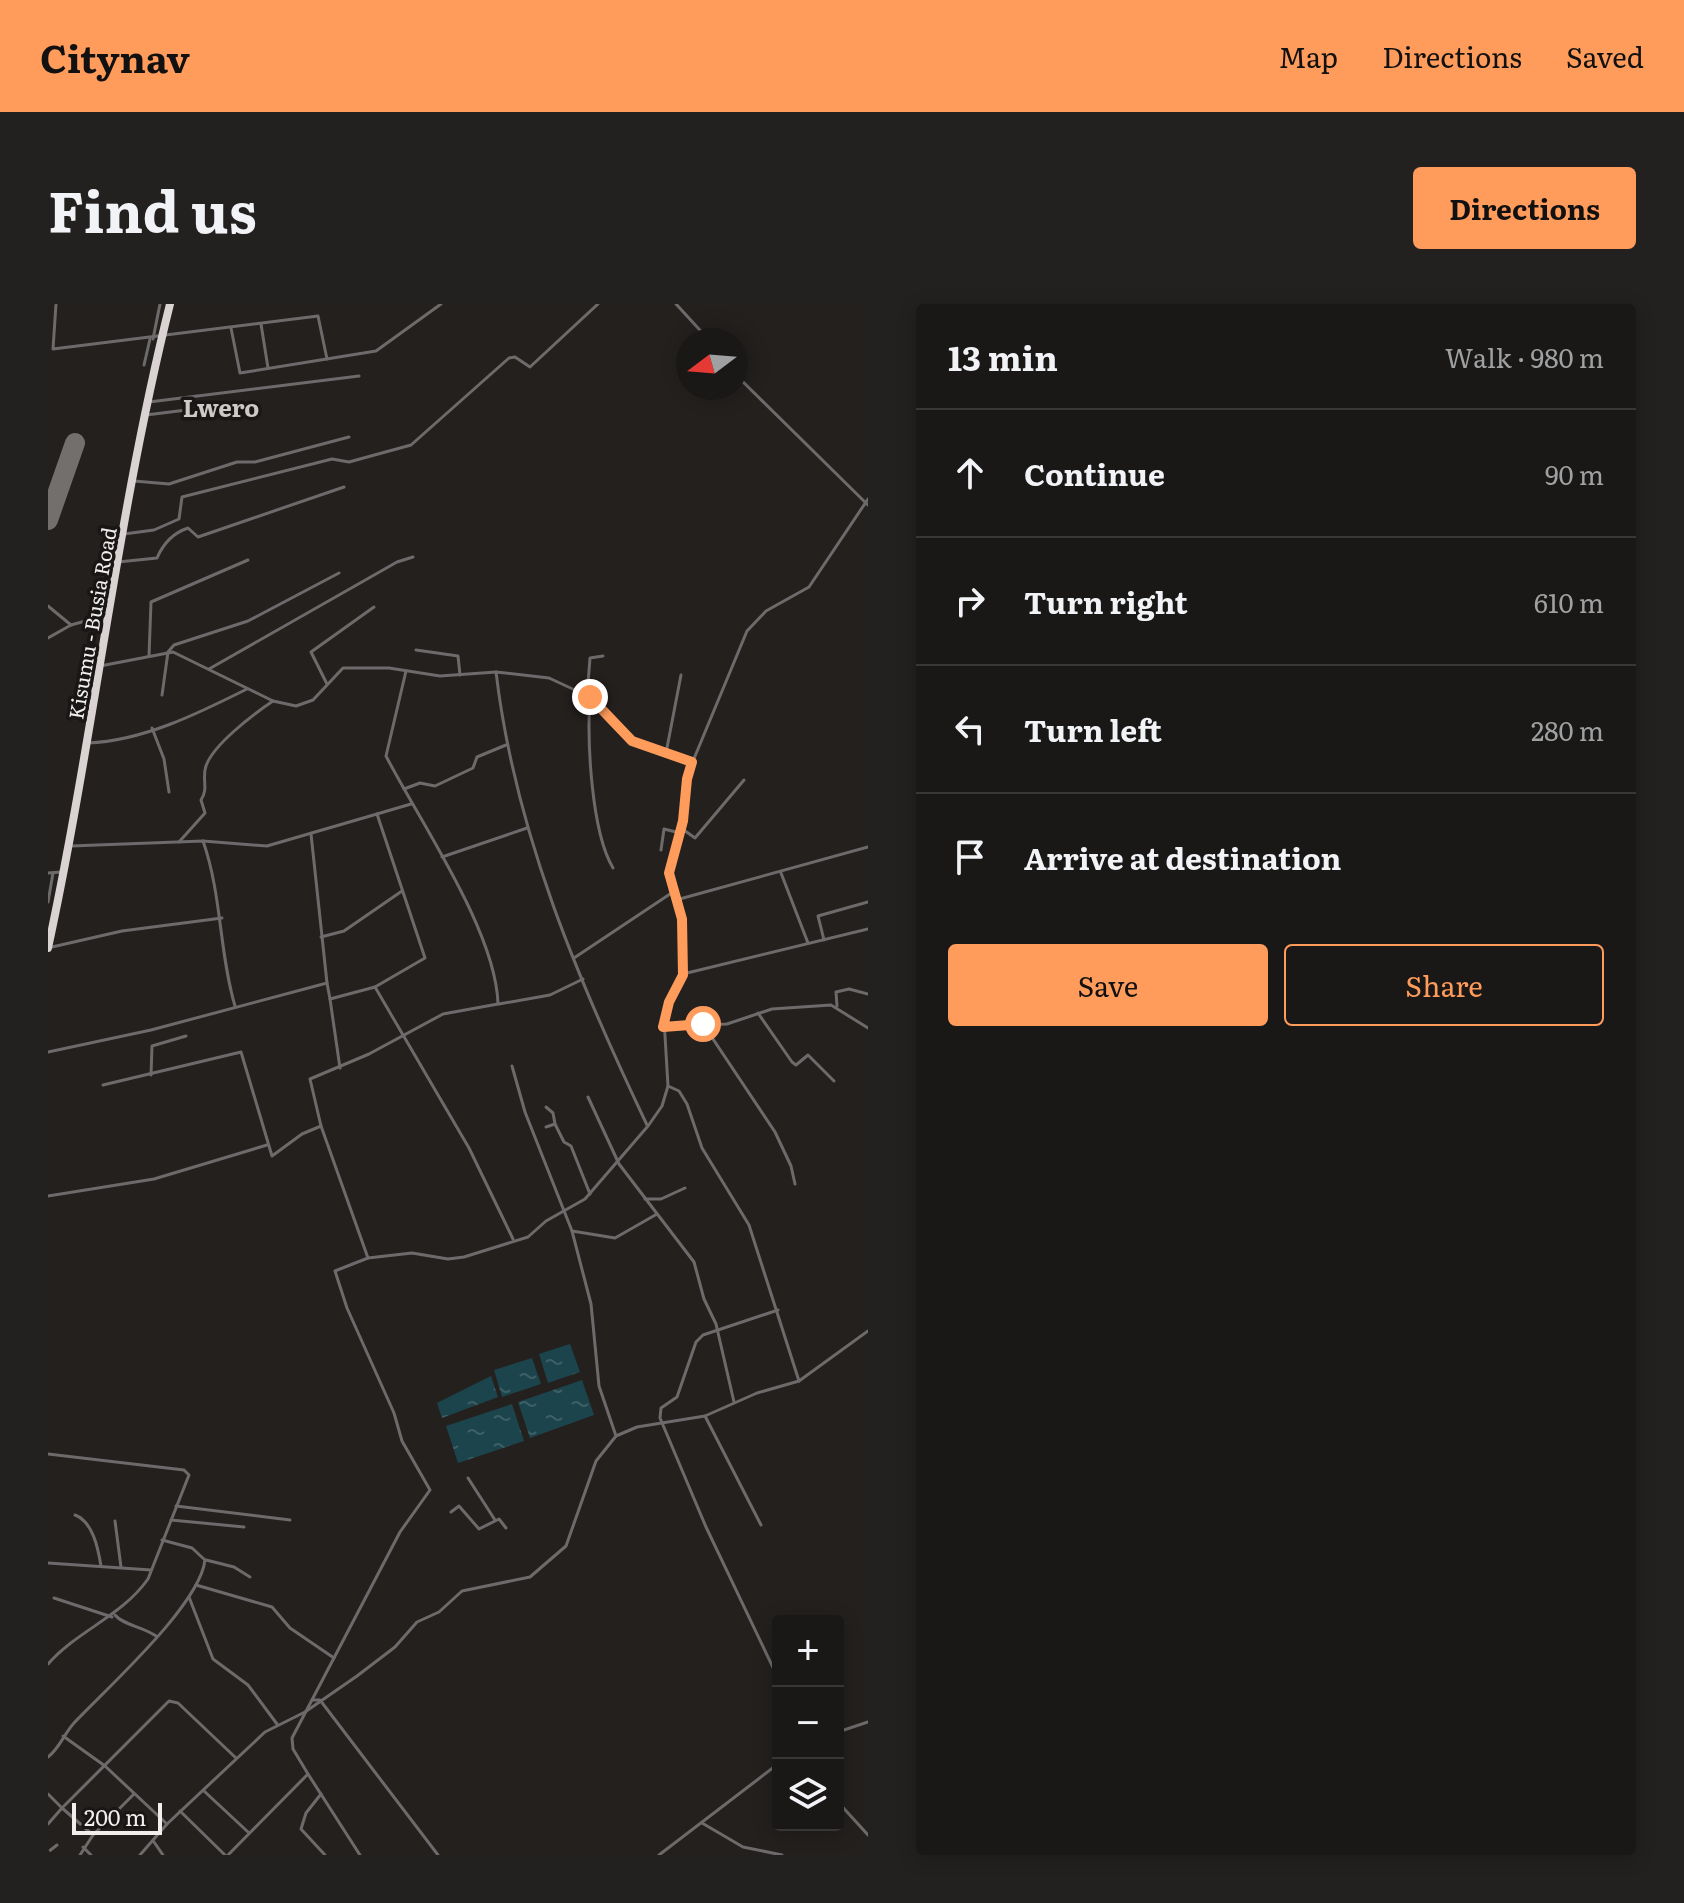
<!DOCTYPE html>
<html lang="en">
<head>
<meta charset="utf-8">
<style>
  :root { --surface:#1a1816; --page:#23211f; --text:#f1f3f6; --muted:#9fa0a1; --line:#383735; --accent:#ff9b5b }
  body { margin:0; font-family:Literata,serif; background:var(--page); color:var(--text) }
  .controls { position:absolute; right:24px; bottom:24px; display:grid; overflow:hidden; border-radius:8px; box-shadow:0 4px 20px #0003 }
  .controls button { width:72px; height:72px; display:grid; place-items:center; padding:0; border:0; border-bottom:2px solid var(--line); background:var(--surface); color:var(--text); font:40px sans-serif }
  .compass { position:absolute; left:628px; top:24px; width:72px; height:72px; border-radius:50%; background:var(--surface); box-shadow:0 4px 20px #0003; rotate:254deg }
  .scale { position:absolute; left:24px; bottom:20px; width:90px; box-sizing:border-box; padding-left:8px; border:4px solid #f1efed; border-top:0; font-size:22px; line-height:28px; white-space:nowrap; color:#f1efed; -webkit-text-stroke:6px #191615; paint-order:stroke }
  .stop { position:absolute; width:24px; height:24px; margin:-18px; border:6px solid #ff9b5b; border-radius:50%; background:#fff }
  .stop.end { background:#ff9b5b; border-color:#fff; box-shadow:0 2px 8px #0008 }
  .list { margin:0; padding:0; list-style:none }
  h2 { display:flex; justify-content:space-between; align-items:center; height:104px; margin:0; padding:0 32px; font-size:34px }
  h2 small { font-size:26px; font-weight:400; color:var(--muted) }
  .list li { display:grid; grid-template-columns:52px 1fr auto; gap:24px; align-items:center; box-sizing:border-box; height:128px; padding:0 32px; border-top:2px solid var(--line) }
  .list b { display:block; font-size:30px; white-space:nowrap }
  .list em { font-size:26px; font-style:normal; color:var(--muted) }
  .actions { display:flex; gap:16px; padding:24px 32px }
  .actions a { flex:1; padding:18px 0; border:2px solid var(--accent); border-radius:8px; text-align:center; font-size:28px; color:var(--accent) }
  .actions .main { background:var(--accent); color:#111 }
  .icon { flex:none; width:44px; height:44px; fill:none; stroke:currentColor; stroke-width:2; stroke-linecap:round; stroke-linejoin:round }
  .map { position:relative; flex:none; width:820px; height:1551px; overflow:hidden; border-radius:8px }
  header { display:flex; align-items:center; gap:48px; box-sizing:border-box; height:112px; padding:0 40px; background:var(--accent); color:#111 }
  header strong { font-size:38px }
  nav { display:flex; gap:44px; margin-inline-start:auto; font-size:28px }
  .intro { display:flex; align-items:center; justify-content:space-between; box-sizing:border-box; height:192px; padding:0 48px }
  h1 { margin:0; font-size:56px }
  .button { padding:20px 36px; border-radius:8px; background:var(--accent); color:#111; font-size:28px; font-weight:700 }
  main { display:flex; gap:48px; padding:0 48px }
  aside { flex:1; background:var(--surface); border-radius:8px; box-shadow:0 4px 20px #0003 }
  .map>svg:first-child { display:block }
  .water { fill:url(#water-ripples) }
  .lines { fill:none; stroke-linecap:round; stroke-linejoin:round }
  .runway { stroke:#726f6d; stroke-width:20 }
  .street { stroke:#6c6a6a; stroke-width:3 }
  .highway { stroke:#d9d4d3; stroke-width:8 }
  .route { stroke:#ff9b5b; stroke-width:10 }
  .labels { text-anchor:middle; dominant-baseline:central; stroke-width:7; stroke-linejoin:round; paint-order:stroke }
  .street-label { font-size:20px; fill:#f1efed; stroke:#191615 }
  .quarter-label { font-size:24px; font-weight:bold; fill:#cdc9c7; stroke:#191615 }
</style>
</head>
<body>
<header>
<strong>Citynav</strong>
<nav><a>Map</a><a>Directions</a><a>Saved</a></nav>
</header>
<div class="intro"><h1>Find us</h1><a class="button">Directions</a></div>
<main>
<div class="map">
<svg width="820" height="1551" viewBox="0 0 820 1551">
  <defs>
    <pattern id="water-ripples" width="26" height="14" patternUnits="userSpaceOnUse" patternTransform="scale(2)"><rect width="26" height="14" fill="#1c444c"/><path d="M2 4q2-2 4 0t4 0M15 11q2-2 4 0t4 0" fill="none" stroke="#3d5f66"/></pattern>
  </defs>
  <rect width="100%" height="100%" fill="#23201e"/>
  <g class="water">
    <polygon points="522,1040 532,1068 500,1079 491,1050"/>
    <polygon points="484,1054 493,1080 454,1093 446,1066"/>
    <polygon points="443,1072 450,1093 394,1114 389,1099"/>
    <polygon points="534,1076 546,1111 482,1134 470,1098"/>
    <polygon points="464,1100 476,1137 410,1159 398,1122"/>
  </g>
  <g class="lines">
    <polyline class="runway" points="0,216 27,139"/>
    <g class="street">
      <polyline points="8,0 5,45 270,12 279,55"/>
      <polyline points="628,0 661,36"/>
      <polyline points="213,20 220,64"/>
      <polyline points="183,24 192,69 328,47 393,0"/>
      <polyline points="105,35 112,0"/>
      <polyline points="96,61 102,35"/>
      <polyline points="688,71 820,201"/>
      <polyline points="101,98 311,72"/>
      <polyline points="98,111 187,100"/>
      <polyline points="86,177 121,180 189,158 207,158 301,133"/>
      <polyline points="76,230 106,226 131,215 134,193 284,155 301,158 363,141 461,54 467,53 482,63 550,0"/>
      <path d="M70,258L109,254C115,240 125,229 140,224L150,233L296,183"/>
      <polyline points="0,302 23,321"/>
      <polyline points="0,334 23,321 59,311"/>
      <polyline points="368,346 410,352 412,371"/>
      <polyline points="101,352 103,298 200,256"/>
      <polyline points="52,362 125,348 225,397 248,402 265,396 295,364 341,364 392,372 448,368 501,374 542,393 584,437 644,458 635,517 621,569 634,615 635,671 616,715 620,782 614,802 600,822 537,895 498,917 480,933 416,953 400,955 364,949 320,954 287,967 299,1004 346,1109 354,1137 382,1186 352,1228 244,1434 245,1445 260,1470 180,1551"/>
      <polyline points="161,365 349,258 365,253"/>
      <path d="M448,368C467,528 530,676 599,821"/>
      <polyline points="279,380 263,348 326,303"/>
      <polyline points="114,391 120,348 126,341 200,317 291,269"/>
      <polyline points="539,392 542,354 555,352"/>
      <path d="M542,393C539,436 543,527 565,564"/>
      <polyline points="104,424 116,455 121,488"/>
      <path d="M40,439C95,437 151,409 199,385"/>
      <polyline points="618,449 633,371"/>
      <polyline points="645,457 699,327 718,307 761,283 820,195"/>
      <polyline points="356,485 372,479 387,482 425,464 429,453 458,441"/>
      <polyline points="633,524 647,534 696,476"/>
      <path d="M155,537C174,591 171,648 187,702"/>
      <path d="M131,538L157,509L153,496C160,485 155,479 157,466C160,444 207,409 225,397"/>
      <polyline points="23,542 155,537 219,542 329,510"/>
      <polyline points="613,546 616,525 632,529"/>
      <polyline points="394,553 479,524"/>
      <polyline points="0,569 13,568"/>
      <polyline points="733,569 760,639"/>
      <polyline points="628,596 820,543"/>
      <polyline points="0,598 5,569"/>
      <polyline points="273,633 296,627 354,587"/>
      <polyline points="776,636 770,612 820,598"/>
      <polyline points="4,643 74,627 174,614"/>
      <polyline points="526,654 625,588"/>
      <polyline points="635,670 820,625"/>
      <polyline points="279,679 282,695"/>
      <polyline points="327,683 421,844 465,935"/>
      <polyline points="451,700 502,691 535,675"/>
      <polyline points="789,702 788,688 801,685 820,690"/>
      <polyline points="710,709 744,758 748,761 760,751 786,777"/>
      <polyline points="655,720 727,828 743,862 747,880"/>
      <polyline points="615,723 679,720 724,705 783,701 820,724"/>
      <polyline points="0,748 103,726 279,679 263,530"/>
      <polyline points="464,762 477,808 524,927 543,1000 551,1082 568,1132"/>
      <polyline points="292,764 282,695 327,683 377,654 329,510 363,500"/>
      <polyline points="103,771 104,742 138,732"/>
      <polyline points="55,781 193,748 224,852 254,830 273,822"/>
      <polyline points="620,782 631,787 639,800 654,844 701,921 751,1077"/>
      <polyline points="540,793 571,860 646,958 656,995 668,1020 686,1098"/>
      <polyline points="498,803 505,809 507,820"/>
      <polyline points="498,823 507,820 516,838 523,842 542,890"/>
      <polyline points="0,892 106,875 219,841"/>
      <polyline points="597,895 613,895 637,884"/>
      <polyline points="524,927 567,934 609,910"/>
      <path d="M320,954L273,822L262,775L321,750L395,710L450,700C448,627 372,518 338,452L358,367"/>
      <polyline points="730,1006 655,1031 648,1038 629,1093 613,1104 612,1114 658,1223 730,1374"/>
      <polyline points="657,1112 713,1221"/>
      <path d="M0,1150L136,1166L141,1171L100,1275C73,1313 30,1326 0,1360"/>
      <polyline points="420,1174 447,1216"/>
      <polyline points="128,1202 242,1216"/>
      <polyline points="403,1208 411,1202 431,1225 451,1215 458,1224"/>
      <path d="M27,1211C45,1218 50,1244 53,1262"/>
      <polyline points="123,1216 196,1223"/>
      <polyline points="67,1217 73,1263"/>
      <polyline points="158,1256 186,1263 202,1273"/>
      <polyline points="0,1259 103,1266"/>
      <polyline points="148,1281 224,1303 242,1324 286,1354"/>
      <polyline points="141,1293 165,1355 200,1381 229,1420"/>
      <polyline points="6,1294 64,1313"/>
      <path d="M67,1311C75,1321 96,1323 108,1332"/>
      <polyline points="264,1396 272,1396 390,1551"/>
      <polyline points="790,1428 820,1418"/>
      <polyline points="15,1432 57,1462 119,1520"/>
      <path d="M0,1453C11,1445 16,1430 26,1419C59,1384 152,1301 157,1256L144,1244L114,1236"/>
      <polyline points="260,1470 312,1551"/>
      <polyline points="156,1487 200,1528"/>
      <polyline points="0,1490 14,1504 0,1520"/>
      <polyline points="273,1490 258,1509 253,1525 277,1551"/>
      <polyline points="790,1498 820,1531"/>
      <polyline points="132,1507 177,1551"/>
      <polyline points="654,1519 695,1543 734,1551"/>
      <polyline points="45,1531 14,1504 121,1397 130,1399 188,1454"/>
      <polyline points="106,1538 115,1551"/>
      <polyline points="35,1543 43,1551"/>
      <polyline points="0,1548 9,1541"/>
      <polyline points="32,1551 45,1531 86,1490"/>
      <polyline points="92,1551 119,1520 217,1428 257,1408 309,1372 347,1343 369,1318 391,1308 414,1287 482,1273 518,1242 548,1157 568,1132 589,1123 657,1112 709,1089 751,1077 820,1027"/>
      <polyline points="611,1551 730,1460"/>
    </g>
    <path class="highway" d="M0,644C46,431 69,212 122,0"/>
  </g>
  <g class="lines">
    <polyline class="route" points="542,393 584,437 644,458 639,475 635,517 621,569 634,615 635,671 621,698 615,723 655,720"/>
  </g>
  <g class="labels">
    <g class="street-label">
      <text transform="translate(43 319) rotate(-80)">Kisumu - Busia Road</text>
    </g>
    <g class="quarter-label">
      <text x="173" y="102">Lwero</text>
    </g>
  </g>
</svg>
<div class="controls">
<button>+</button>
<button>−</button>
<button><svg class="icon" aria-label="layers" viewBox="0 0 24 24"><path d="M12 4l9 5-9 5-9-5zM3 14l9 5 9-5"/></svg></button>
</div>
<svg class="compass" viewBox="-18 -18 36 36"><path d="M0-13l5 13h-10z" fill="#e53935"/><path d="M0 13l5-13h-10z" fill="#9fa0a1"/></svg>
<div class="scale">200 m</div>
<div class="stop" style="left:655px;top:720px"></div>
<div class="stop end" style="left:542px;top:393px"></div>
</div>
<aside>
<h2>13 min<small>Walk · 980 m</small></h2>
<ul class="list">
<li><svg class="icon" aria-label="ahead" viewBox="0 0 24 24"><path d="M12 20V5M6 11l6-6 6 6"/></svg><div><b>Continue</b></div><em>90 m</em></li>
<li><svg class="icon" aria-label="right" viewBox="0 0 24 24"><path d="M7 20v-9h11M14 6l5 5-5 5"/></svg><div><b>Turn right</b></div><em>610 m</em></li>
<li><svg class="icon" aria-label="left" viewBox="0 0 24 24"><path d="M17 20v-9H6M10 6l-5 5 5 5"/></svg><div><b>Turn left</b></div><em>280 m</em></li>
<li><svg class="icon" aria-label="arrive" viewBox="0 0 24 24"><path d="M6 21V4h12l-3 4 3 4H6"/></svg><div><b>Arrive at destination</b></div></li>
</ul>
<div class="actions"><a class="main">Save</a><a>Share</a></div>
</aside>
</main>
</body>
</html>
